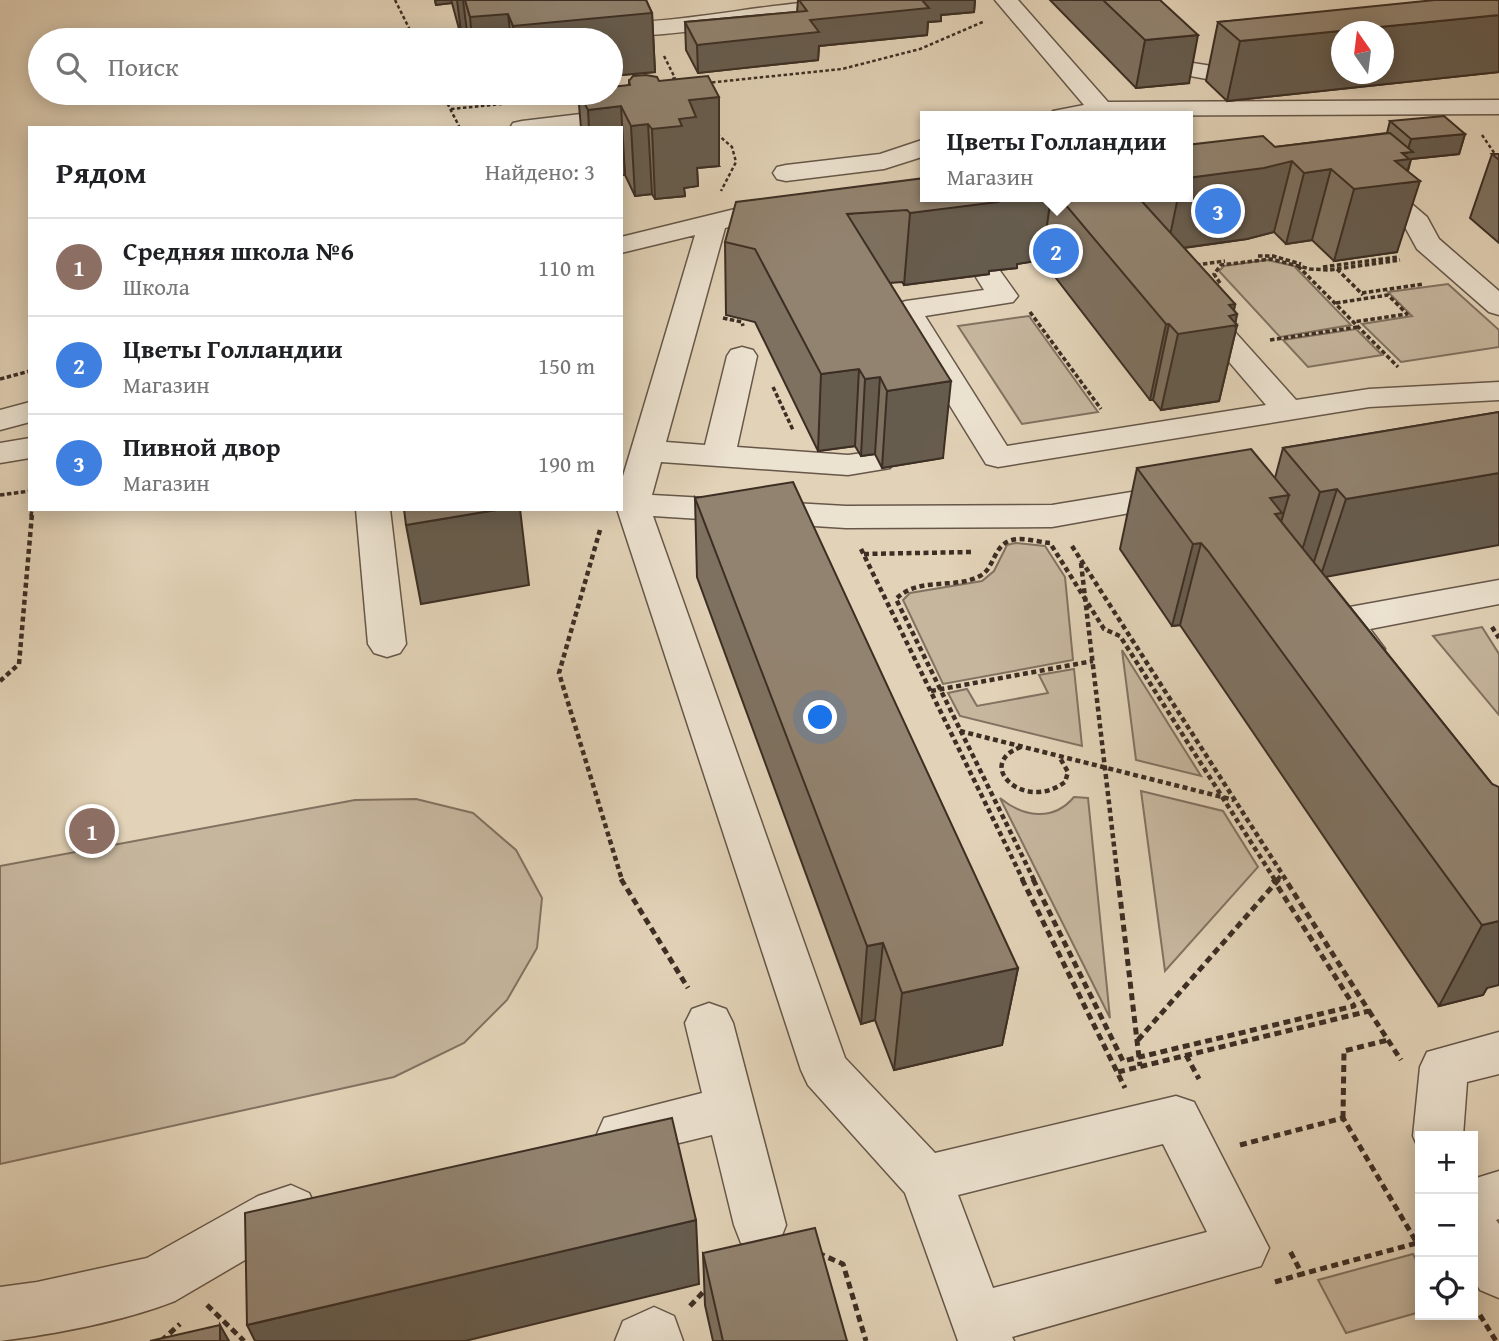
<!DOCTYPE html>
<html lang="ru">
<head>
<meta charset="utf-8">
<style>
  :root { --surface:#fff; --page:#f6f6f6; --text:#202124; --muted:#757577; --line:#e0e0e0; --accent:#ea580c }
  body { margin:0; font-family:"Gentium Book Plus",serif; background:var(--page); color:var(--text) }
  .controls { position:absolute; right:21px; bottom:21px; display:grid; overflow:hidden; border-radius:0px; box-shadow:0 4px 18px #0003 }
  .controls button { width:63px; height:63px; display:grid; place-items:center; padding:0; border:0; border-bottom:2px solid var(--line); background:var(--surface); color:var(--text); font:35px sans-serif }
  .compass { position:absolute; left:1331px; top:21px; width:63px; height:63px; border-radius:50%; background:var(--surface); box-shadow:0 4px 18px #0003; rotate:346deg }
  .you { position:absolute; left:821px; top:718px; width:24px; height:24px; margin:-18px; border:5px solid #fff; border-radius:50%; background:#1a73e8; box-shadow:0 0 0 10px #1a73e833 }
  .badge { display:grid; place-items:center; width:46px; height:46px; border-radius:50%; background:var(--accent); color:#fff; font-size:23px; font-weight:700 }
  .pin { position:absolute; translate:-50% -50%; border:4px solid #fff; box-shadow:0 2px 7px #0006 }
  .popup { position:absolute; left:920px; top:111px; width:273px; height:91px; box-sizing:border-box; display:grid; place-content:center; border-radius:0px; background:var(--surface); filter:drop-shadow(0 2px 5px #0005); font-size:23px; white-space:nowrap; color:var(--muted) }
  .popup b { font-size:26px; color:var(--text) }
  .popup::after { content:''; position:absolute; left:50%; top:100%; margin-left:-14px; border:14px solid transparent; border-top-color:var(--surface) }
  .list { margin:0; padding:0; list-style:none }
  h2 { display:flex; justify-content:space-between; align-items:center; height:91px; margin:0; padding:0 28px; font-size:30px }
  h2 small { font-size:23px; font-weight:400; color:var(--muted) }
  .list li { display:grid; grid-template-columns:46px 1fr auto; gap:21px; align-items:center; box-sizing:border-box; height:98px; padding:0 28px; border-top:2px solid var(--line) }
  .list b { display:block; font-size:26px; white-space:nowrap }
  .list p { margin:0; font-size:23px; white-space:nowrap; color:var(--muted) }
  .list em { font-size:23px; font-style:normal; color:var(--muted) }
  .icon { flex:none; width:38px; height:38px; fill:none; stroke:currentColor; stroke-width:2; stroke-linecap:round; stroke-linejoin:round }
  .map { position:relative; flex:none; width:1499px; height:1341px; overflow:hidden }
  .search { position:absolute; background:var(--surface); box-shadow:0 4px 18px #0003; left:28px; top:28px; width:595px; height:77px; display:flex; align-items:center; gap:18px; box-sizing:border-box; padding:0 24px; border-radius:38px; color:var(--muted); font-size:26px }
  .panel { position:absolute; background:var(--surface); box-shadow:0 4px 18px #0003; left:28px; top:126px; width:595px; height:385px; border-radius:0px }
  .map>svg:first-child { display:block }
  .green { fill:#c6b69e; stroke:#817261; stroke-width:2 }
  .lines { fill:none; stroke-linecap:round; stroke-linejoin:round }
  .minor-casing { stroke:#665749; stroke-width:3 }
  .path-far3 { stroke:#3c2e24; stroke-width:2.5; stroke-dasharray:3.5 2.5; stroke-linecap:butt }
  .path-far2 { stroke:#3c2e24; stroke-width:3.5; stroke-dasharray:4.5 2.5; stroke-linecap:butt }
  .path-far1 { stroke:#3c2e24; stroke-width:4.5; stroke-dasharray:5 3.5; stroke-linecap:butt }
  .path { stroke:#3c2e24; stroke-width:5; stroke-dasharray:7 4.5; stroke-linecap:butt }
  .minor { fill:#ece2d0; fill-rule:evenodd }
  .wall { fill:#7e7160; stroke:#3c2e24; stroke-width:2 }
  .shaded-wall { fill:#665c4e; stroke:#3c2e24; stroke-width:2; fill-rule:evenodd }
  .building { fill:#928370; stroke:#3c2e24; stroke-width:2 }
</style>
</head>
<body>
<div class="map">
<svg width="1499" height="1341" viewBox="0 0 1499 1341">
  <rect width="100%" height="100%" fill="#e2d2b7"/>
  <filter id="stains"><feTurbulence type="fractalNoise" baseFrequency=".00286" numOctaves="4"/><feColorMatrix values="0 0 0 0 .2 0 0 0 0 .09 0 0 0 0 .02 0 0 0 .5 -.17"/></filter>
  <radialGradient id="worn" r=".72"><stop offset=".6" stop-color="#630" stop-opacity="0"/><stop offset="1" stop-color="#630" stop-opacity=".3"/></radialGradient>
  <g class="green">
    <polygon points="1267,260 1294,266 1351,325 1280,337 1219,271 1224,266"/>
    <polygon points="1448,284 1499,330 1499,347 1401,362 1362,324 1412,316 1388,292"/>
    <polygon points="1029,316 1098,412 1022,424 958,326"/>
    <polygon points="1356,329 1382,355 1308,367 1283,340"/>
    <polygon points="1015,543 1045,546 1065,577 1073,660 943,684 903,600 910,593 982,581 994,571 1007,545"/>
    <polygon points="1482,627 1499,654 1499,715 1433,636"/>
    <polygon points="1122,650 1201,776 1136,760"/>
    <polygon points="1074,669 1082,746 960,716 948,693 967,689 977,706 1048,693 1039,675"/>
    <polygon points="1141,791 1223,811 1258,867 1165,971"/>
    <path d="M1074,797L1088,798L1110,1018L1000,798C1023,817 1053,822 1074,797Z"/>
    <polygon points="416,799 473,813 516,850 542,898 537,948 507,1000 464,1043 394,1077 0,1164 0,866 355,800"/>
    <polygon points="1413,1254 1420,1267 1420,1312 1346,1333 1318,1280"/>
  </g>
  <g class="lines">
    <defs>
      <g id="minor">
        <path d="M526,0H548L554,18C656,35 755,0 857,0L854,5L846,6C807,15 769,21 729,26C666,35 600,43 537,28Z"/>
        <polygon points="995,0 1018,0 1108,102 1499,100 1499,114 1050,116 1053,111 1084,105"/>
        <polygon points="1342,52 1342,66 1212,80 1185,75 1181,70 1185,65 1193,63 1212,66"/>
        <polygon points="631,108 640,110 643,115 640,120 586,128 510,128 513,123 522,121"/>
        <polygon points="925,139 925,156 884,169 786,181 777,179 773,173 777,167 786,165 880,154"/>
        <polygon points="1369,173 1378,175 1427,217 1439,239 1499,291 1499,315 1489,312 1417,249 1405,227 1360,187 1356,181 1360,175"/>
        <path d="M735,209L745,211L749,217L745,223L725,228L666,442L705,445L727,356L731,350L742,347L753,350L757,356L737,447L848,455L878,451L890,454L895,461L890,468L848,475L661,462L652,495L846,506L1052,505L1180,484L1192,487L1197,494L1192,501L1180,504L1052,527L846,528L653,516L845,1058L935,1153L1176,1096L1194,1102L1269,1248L1261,1266L1012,1337L1014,1341H958L905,1193L808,1085L801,1070L617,509H621V483L695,235L621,253V237ZM1163,1144L1207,1232L993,1288L958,1195Z"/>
        <polygon points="988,265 998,268 1018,296 1013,302 925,316 1007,446 1266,405 1183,308 1188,302 1198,299 1208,302 1296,400 1369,389 1499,382 1499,400 1369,407 998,467 986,464 891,310 896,304 906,301 984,290 974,274 978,268"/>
        <polygon points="30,402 30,422 0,430 0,410"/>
        <polygon points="30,438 30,458 0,463 0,443"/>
        <polygon points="356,509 390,509 406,644 400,653 387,657 374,653 368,644"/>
        <path d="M1499,580V604L1370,629L1385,649L1379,658C1350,667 1339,644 1325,621L1331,612L1344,608Z"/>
        <polygon points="709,1003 726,1009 733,1023 786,1225 779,1243 760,1250 741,1243 734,1225 712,1135 622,1157 604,1150 597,1134 604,1118 702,1093 685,1023 692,1009"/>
        <polygon points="1499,1032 1499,1074 1467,1082 1463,1136 1420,1136 1420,1152 1413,1136 1420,1067 1427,1052"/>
        <polygon points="1499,1171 1499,1219 1496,1220 1499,1224 1499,1298 1480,1290 1473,1278 1473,1179"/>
        <path d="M291,1185L309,1193L317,1210L309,1227L286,1236L175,1301C124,1321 55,1334 0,1341V1287L37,1282L147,1258L258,1196Z"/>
        <polygon points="654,1307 674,1316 683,1341 615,1341 623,1321"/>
      </g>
    </defs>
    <use href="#minor" class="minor-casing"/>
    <g class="path-far3">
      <polyline points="395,0 415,40"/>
      <polyline points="664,56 675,78 666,82"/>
      <polyline points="706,83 842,69 920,49 985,21"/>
      <polyline points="442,93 460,128"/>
      <polyline points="451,109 502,104"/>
      <polyline points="717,134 732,147 736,162 721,191"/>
      <polyline points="1482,135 1499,160"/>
    </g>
    <g class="path-far2">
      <polyline points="1258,256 1273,256 1301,264"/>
      <polyline points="1196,265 1225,261"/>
      <polyline points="1298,266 1398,367"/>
      <polyline points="1323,267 1398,257"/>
      <polyline points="1337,269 1363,295"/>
      <polyline points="1220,283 1214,274 1221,265 1271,259 1310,269 1330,270 1400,260"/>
      <polyline points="1362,293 1424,284"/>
      <polyline points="1336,303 1388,295 1407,314 1353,322"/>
      <polyline points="1030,312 1101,409"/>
      <polyline points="723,318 742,322 743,326"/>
      <polyline points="1270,340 1358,327"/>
      <polyline points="0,379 30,371"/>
      <polyline points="773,387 793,430"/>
      <polyline points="0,495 30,491"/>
      <polyline points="31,516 32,509"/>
    </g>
    <g class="path-far1">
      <polyline points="600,530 559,673 622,880"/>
      <polyline points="1072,546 1286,880"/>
      <polyline points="861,549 1023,880"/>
      <polyline points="864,554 971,552"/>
      <polyline points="1081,563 1118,880"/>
      <polyline points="1492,627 1499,638"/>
      <polyline points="0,681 19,664 32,514"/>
      <polyline points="931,691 1093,661"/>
      <polyline points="960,731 1234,800"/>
      <path d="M1021,747C973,764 1024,813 1065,782L1068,772L1060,758"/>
      <path d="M1034,880L896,599C919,576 953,590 980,576C995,568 993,545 1012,540C1023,537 1038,542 1050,543L1104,629L1120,636L1275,880"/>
      <polyline points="1277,880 1282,875"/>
    </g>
    <g class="path">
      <polyline points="621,879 688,988"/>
      <polyline points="1022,879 1125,1088"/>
      <polyline points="1033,879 1123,1061 1354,1006 1273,879"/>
      <polyline points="1118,879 1140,1066"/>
      <polyline points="1369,1011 1401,1060"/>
      <polyline points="1138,1040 1279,879"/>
      <polyline points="1186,1055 1199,1079"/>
      <polyline points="1118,1072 1369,1011 1285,879"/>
      <polyline points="1343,1118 1344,1051 1388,1040"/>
      <polyline points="1240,1145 1343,1118 1417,1243 1302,1274"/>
      <polyline points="818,1253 843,1264 866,1341"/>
      <polyline points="1275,1282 1302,1274 1290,1251"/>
      <polyline points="207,1305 244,1341"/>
      <polyline points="690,1306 708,1287"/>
      <polyline points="1480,1315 1496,1341"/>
      <polyline points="161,1341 180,1324"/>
    </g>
    <use href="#minor" class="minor"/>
  </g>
  <g class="wall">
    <polygon points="435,0 646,0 652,13 655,72 611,76 611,40 462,40 452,3 436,5"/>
    <polygon points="798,0 975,0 974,12 941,15 941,21 928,22 927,35 819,46 818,60 698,73 686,50 685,22 797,12"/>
    <polygon points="1050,0 1160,0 1189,83 1136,88"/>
    <polygon points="1499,0 1499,72 1227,101 1206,81 1218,22"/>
    <polygon points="629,81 719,166 697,168 698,186 684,188 685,196 655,199 652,194 635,196 625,175 621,128 581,128 578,93 611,93 629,85"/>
    <polygon points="1390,121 1465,134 1459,154 1411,159 1408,171 1397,252 1334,261 1312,240 1286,244 1274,232 1247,239 1184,248 1235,304 1234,310 1237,314 1235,323 1237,325 1219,401 1161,410 1153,400 1150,400 1042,260 1017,264 1017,268 989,271 989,274 904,285 902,282 890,283 943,458 882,468 875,454 861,456 855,446 818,451 755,322 726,315 725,242 925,197 1187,197 1275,147 1387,133"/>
    <polygon points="1492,154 1499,154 1499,243 1470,218"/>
    <polygon points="1499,412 1326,577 1492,784 1487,988 1483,995 1439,1006 1180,625 1172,626 1120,549 1137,468 1275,478 1283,448"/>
    <polygon points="695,498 1018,968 1002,1045 894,1070 875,1020 861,1024 697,577"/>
    <polygon points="703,1253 847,1341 713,1341 705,1305"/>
  </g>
  <g class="shaded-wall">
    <polygon points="435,0 451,0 452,3 436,5"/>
    <polygon points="457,0 463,0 468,40 462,40"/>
    <polygon points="465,0 652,13 655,72 611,76 611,40 514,40 513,26 508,14 511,40 472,40 470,17"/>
    <polygon points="919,0 975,0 974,12 941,15 941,21 928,22 927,35 819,46 818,60 698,73 697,45 810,20"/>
    <path d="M1499,15V72L1227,101L1240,41ZM1341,32H1383V74H1341Z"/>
    <polygon points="1198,35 1189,83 1136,88 1145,40"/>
    <polygon points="719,97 719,166 697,168 698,186 684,188 685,196 655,199 652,129 689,100"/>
    <polygon points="621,106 625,175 621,175 621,128 589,128 588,110"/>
    <polygon points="648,124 652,194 635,196 631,126"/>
    <polygon points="1465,134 1459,154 1411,159 1404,183 1420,181 1397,252 1334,261 1354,189 1395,161 1402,153 1407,153 1411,139"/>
    <polygon points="1292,161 1274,232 1247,239 1167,250 1178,197 1187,197 1187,178"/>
    <polygon points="1331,169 1312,240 1286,244 1304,173"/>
    <polygon points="1016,197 1051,197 1042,260 1017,264 1017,268 989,271 989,274 904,285 910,213"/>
    <polygon points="1235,304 1233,315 1237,314 1235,326 1237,325 1219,401 1161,410 1178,334 1229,305"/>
    <polygon points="1166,324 1169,324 1153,400 1150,400"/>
    <polygon points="859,369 855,446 818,451 821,374"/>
    <polygon points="880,377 875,454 861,456 865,379"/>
    <polygon points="951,381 943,458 882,468 887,391"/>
    <polygon points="1499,473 1499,545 1320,578 1346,499"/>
    <polygon points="1337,489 1312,568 1296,570 1320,492"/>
    <polygon points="1289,495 1265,577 1270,498"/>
    <polygon points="502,509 520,509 529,585 421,604 406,525"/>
    <polygon points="1201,543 1180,625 1172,626 1193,544"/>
    <polygon points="1499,921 1499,985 1487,988 1483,995 1439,1006 1482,925"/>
    <polygon points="883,943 875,1020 861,1024 867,946"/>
    <polygon points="1018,968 1002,1045 894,1070 902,993"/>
    <polygon points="696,1220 699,1284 465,1341 255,1341 247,1325"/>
    <polygon points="220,1325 229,1341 220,1341"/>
  </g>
  <g class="building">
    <polygon points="465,0 646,0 652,13 513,26 508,14 470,17"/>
    <polygon points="799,0 922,0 929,8 810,20 819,32 697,45 685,22 807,11"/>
    <polygon points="1103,0 1160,0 1198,35 1145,40"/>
    <polygon points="1435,0 1499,0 1499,15 1240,41 1218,22"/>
    <polygon points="646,75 657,77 659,81 708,76 719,97 689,100 696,117 679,119 682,126 652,129 648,124 631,126 621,106 588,110 579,93 611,93 611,87 630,85 629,81 633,76"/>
    <polygon points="1444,116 1465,134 1411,139 1390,121"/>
    <polygon points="1390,133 1413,152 1402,153 1409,159 1395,161 1420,181 1354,189 1331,169 1304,173 1292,161 1264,168 1187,178 1187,145 1263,136 1275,147"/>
    <polygon points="1492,154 1499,154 1499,160"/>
    <polygon points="925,178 925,197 1016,197 996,199 998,202 910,213 907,210 847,214 951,381 887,391 880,377 865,379 859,369 821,374 755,249 725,242 736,202"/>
    <polygon points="1059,197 1138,197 1235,304 1229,305 1237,314 1229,316 1237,325 1178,334 1169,324 1166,324"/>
    <polygon points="1499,412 1499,473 1346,499 1337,489 1320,492 1283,448"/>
    <polygon points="1251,449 1289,495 1270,498 1282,513 1275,514 1492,784 1499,787 1499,921 1482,925 1208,551 1201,543 1193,544 1137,468"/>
    <polygon points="793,482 1018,968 902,993 883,943 867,946 695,498"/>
    <polygon points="404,509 502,509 406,525"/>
    <polygon points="672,1118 696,1220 247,1325 245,1213"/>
    <polygon points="815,1228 847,1341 723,1341 703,1253"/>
    <polygon points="220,1325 220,1341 150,1341"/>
  </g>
  <rect width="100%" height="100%" filter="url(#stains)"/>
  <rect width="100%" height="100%" fill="url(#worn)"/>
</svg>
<div class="controls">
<button>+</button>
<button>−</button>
<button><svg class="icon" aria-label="locate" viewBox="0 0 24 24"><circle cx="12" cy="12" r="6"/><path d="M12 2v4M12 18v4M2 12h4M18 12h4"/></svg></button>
</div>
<svg class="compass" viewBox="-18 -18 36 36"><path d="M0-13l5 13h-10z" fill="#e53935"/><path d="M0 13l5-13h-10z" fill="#757577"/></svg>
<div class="you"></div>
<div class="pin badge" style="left:92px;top:831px;background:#8d6e63">1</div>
<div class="pin badge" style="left:1056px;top:251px;background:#3f7fe0">2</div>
<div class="popup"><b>Цветы Голландии</b>Магазин</div>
<div class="pin badge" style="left:1218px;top:211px;background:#3f7fe0">3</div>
<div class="search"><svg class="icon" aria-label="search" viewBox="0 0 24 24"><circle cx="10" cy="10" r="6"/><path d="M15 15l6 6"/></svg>Поиск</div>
<section class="panel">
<h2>Рядом<small>Найдено: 3</small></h2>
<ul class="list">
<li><span class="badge" style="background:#8d6e63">1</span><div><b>Средняя школа №6</b><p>Школа</p></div><em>110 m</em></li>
<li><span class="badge" style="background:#3f7fe0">2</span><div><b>Цветы Голландии</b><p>Магазин</p></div><em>150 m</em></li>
<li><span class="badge" style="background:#3f7fe0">3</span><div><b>Пивной двор</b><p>Магазин</p></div><em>190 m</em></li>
</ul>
</section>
</div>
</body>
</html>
